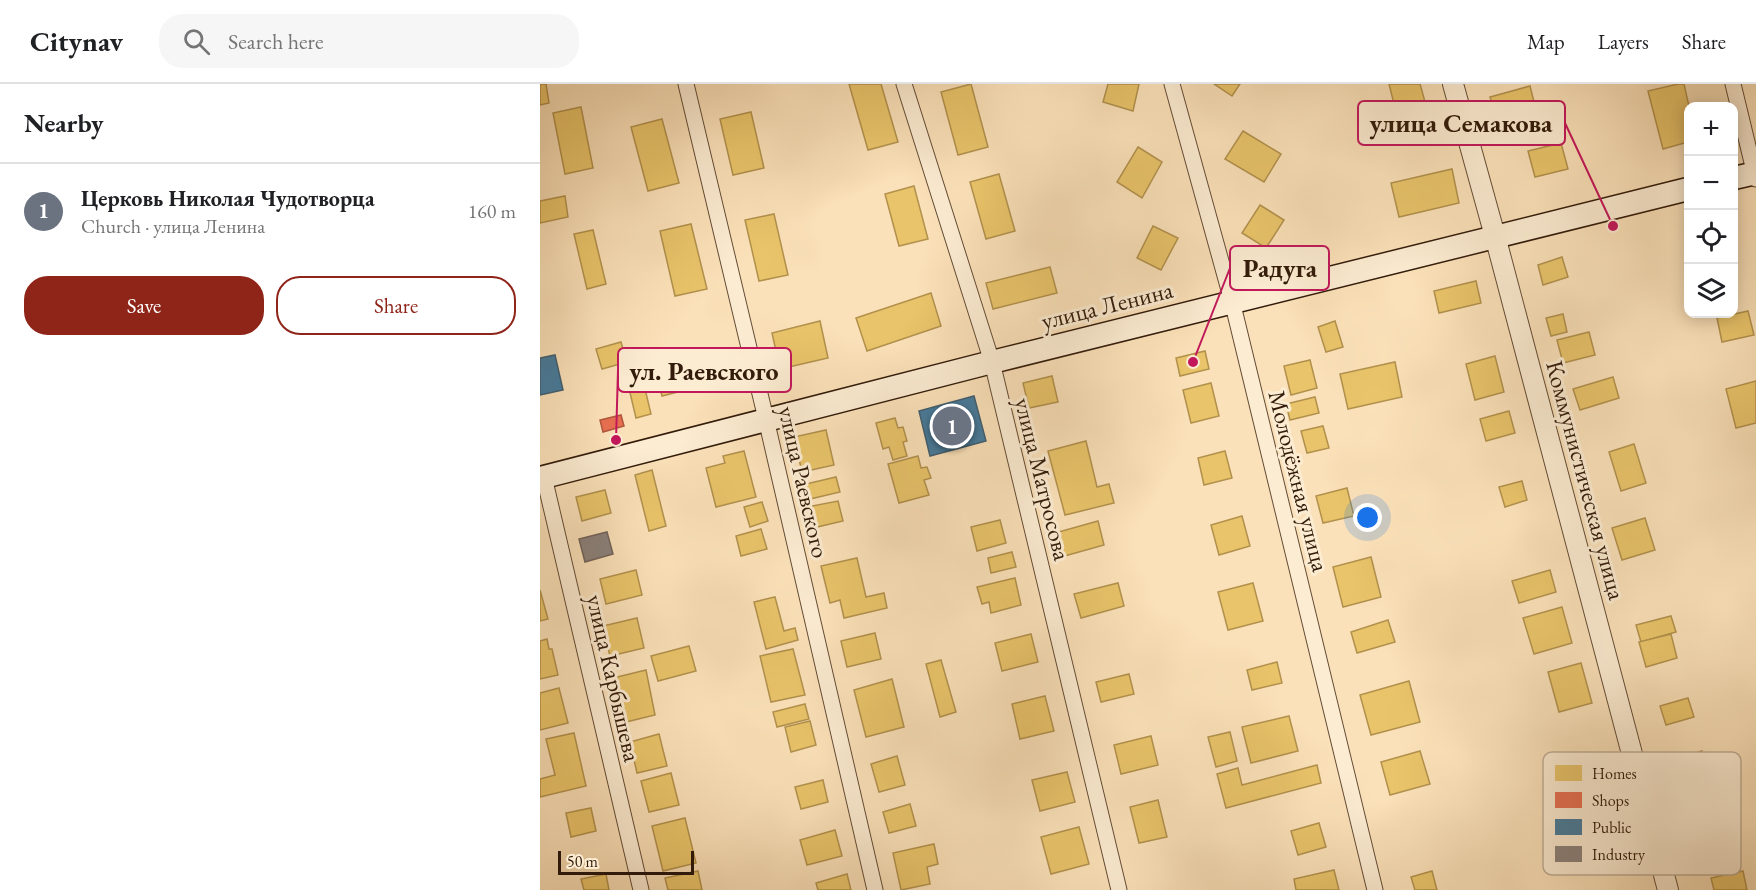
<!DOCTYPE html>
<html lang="en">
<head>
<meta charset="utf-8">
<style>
  :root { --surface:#fff; --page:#f6f6f6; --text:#202124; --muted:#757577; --line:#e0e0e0; --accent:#8f2418 }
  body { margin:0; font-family:"EB Garamond",serif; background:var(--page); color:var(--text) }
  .controls { position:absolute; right:18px; top:18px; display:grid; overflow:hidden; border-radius:12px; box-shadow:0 3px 15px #0003 }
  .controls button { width:54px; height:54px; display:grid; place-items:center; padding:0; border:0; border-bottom:2px solid var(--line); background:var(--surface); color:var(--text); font:30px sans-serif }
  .scale { position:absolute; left:18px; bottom:15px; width:136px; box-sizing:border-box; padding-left:6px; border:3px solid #321b0a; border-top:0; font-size:16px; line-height:21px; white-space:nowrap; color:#321b0a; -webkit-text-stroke:4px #fcecd2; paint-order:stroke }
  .you { position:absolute; left:828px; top:434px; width:21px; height:21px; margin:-15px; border:4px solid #fff; border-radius:50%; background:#1a73e8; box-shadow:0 0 0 9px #1a73e833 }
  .badge { display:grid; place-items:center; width:39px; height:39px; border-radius:50%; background:var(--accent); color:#fff; font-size:20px; font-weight:700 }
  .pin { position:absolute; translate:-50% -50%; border:3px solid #fff; box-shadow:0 2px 6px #0006 }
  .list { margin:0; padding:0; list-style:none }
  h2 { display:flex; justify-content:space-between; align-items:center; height:78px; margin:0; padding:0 24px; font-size:26px }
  h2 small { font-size:20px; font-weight:400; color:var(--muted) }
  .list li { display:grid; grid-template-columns:39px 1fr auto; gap:18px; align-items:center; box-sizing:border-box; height:96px; padding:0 24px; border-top:2px solid var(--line) }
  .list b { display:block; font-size:22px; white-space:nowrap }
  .list p { margin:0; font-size:20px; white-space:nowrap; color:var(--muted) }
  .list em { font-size:20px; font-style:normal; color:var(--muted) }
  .actions { display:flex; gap:12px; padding:18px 24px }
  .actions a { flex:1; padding:14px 0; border:2px solid var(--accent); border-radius:24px; text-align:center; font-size:21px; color:var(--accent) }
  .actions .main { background:var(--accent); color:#fff }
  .icon { flex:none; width:33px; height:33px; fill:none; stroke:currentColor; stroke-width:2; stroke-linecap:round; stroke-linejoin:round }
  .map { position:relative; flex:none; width:1216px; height:806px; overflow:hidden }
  header { display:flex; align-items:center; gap:36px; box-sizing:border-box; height:84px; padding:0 30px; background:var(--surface); border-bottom:2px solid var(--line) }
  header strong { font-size:28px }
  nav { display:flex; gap:33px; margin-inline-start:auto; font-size:21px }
  .search { width:420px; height:54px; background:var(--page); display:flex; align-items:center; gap:15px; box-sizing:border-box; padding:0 21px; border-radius:24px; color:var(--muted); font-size:22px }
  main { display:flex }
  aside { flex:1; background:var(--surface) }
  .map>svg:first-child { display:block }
  .homes { fill:#e9c46a; stroke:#b2914d; stroke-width:1.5 }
  .shops { fill:#e76f51; stroke:#b1563c; stroke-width:1.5 }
  .public { fill:#457b9d; stroke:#3f5e71; stroke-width:1.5 }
  .industry { fill:#8a817c; stroke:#70625a; stroke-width:1.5 }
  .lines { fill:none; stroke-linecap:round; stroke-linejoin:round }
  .minor-casing { stroke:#644c36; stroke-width:17 }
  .tertiary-casing { stroke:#644c36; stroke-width:22 }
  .secondary-casing { stroke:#321b0a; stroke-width:25 }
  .minor { stroke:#fcecd2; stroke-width:15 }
  .tertiary { stroke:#fcecd2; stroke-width:20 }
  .secondary { stroke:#fcecd2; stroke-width:22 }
  .labels { text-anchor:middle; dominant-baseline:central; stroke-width:6; stroke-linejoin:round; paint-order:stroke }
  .street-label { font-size:24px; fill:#321b0a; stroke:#fcecd2 }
  .key { fill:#fcecd2; stroke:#bfad96; stroke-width:1.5 }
  .key-label { font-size:16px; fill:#321b0a }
  .leader { fill:none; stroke:#c2185b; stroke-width:2 }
  .callout-dot { fill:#c2185b; stroke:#fcecd2; stroke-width:2 }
  .callout { fill:#fcecd2; stroke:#c2185b; stroke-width:2 }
  .callout-label { font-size:26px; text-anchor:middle; font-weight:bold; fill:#321b0a }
</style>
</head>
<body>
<header>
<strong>Citynav</strong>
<div class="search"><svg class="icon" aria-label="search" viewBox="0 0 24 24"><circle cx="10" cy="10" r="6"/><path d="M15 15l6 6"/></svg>Search here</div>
<nav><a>Map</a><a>Layers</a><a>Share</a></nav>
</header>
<main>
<aside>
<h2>Nearby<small></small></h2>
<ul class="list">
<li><span class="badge" style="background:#6b7280">1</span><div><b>Церковь Николая Чудотворца</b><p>Church · улица Ленина</p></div><em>160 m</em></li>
</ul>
<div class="actions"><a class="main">Save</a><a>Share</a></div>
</aside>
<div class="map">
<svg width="1216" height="806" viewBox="0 0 1216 806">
  <rect width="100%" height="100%" fill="#fbe1b9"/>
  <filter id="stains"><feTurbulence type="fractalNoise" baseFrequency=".00333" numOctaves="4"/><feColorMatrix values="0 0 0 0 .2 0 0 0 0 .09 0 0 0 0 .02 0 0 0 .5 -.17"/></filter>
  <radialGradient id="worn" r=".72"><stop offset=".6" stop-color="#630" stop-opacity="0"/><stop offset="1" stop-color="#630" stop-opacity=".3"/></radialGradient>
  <g class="homes">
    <polygon points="0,0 6,0 9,19 0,21"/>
    <polygon points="309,0 341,0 358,58 328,66"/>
    <polygon points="431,0 448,63 418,71 401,8"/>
    <polygon points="568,0 599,0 593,27 563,18"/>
    <polygon points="674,0 700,0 692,12"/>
    <polygon points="849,0 880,0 889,32 859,40"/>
    <polygon points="1138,0 1144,0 1149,22 1148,58 1123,65 1108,7"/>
    <polygon points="990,2 997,30 958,40 950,13"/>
    <polygon points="41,23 53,84 25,90 13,29"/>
    <polygon points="211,28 224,84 193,91 180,35"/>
    <polygon points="122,35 139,99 108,107 91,43"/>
    <polygon points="703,47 741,70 724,98 685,75"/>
    <polygon points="1021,59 1028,85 995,93 988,67"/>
    <polygon points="598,63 622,78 602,114 577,98"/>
    <polygon points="912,85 919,119 859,133 851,99"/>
    <polygon points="459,90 475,147 446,155 430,98"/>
    <polygon points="374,102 388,155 359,162 345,110"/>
    <polygon points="25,112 28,133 0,139 0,117"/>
    <polygon points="720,121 744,136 726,164 702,149"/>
    <polygon points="234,130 248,191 219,197 205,136"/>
    <polygon points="151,140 167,205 135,212 120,147"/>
    <polygon points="613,142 638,154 621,186 597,174"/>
    <polygon points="53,146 66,200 47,205 34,150"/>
    <polygon points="1022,173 1028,193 1003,201 998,181"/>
    <polygon points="510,183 517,209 453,225 446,199"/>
    <polygon points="936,197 941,219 899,229 894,207"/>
    <polygon points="391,209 401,242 327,267 316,234"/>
    <polygon points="1208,227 1214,251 1182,258 1177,234"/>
    <polygon points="1023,230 1027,248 1011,252 1006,234"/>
    <polygon points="280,237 288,274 240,285 232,249"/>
    <polygon points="795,237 803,263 786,268 778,243"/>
    <polygon points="1049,248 1055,271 1023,279 1017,256"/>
    <polygon points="81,258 87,278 62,285 56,265"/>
    <polygon points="178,264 185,296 122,312 114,280"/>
    <polygon points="665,267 669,285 640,292 636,274"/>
    <polygon points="955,272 964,308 935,316 926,280"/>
    <polygon points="770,276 777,304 751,311 744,282"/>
    <polygon points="855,278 862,313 808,325 800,290"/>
    <polygon points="102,292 111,330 96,334 87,296"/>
    <polygon points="512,292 518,318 489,324 483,299"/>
    <polygon points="1073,293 1079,314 1040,326 1033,305"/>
    <polygon points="1216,297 1216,339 1196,344 1186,305"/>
    <polygon points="671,299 679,332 651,339 643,306"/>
    <polygon points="775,313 779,329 750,336 746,320"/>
    <polygon points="969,327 975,349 946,357 940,335"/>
    <polygon points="355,334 358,344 363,343 367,357 363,358 367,372 353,376 349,363 343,365 336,339"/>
    <polygon points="783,342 789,364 767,369 761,347"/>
    <polygon points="286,346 294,381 262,388 254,353"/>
    <polygon points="546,357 557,403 569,400 574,419 525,431 508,367"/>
    <polygon points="1094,360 1106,399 1081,407 1069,368"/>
    <polygon points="204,367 216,413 176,423 166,384 185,379 183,372"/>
    <polygon points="685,367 692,394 664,401 658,374"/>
    <polygon points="378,372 381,384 387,383 391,394 384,396 389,411 359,419 348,380"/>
    <polygon points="112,386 126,442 109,447 95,391"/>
    <polygon points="296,393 300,408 270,415 266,400"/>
    <polygon points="982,397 987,416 965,423 959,403"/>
    <polygon points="807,404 814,432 783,439 776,412"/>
    <polygon points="65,406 71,429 42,437 36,413"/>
    <polygon points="298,417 303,437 277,443 272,422"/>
    <polygon points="222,418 228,437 210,443 204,423"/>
    <polygon points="702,432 710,462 679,471 671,441"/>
    <polygon points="1105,434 1115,466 1082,476 1072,444"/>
    <polygon points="460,436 466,459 437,467 431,443"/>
    <polygon points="558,437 564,461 521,473 515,449"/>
    <polygon points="221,445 227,465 201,472 196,452"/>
    <polygon points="472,468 476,483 451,489 448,474"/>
    <polygon points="831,473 841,513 803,523 793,483"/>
    <polygon points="317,474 326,513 344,509 347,524 304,534 300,516 290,519 281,482"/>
    <polygon points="96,486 102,511 66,520 60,495"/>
    <polygon points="1010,486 1016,508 979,519 972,497"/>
    <polygon points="475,494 481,521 451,529 449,518 442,520 437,503"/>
    <polygon points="578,499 584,522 541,534 534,510"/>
    <polygon points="713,499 723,537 688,546 678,508"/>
    <polygon points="0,506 8,535 0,537"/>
    <polygon points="235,513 244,547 255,544 258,556 226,565 214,518"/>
    <polygon points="1022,523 1032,559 994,570 983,534"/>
    <polygon points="1131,532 1136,548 1101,558 1096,541"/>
    <polygon points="97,534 104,564 70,572 63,542"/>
    <polygon points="848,536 855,558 817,569 811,548"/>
    <polygon points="335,549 341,575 307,583 301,557"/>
    <polygon points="491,550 498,578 462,587 455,559"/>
    <polygon points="1131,550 1137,574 1106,583 1099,558"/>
    <polygon points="7,555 9,565 12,565 18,591 0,595 0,557"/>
    <polygon points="149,562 156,587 118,597 111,572"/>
    <polygon points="253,565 265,611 231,618 220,572"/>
    <polygon points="401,576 416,628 400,633 386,580"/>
    <polygon points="737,578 742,599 712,606 707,586"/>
    <polygon points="1041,579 1052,619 1019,628 1008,588"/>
    <polygon points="106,586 115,631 86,638 77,593"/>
    <polygon points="589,590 594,610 561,618 556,598"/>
    <polygon points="352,595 364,643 326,653 314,606"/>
    <polygon points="869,597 880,638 831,651 820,611"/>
    <polygon points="19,604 28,639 0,646 0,609"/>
    <polygon points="505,612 514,647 480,655 472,620"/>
    <polygon points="1148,614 1154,633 1126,641 1120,622"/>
    <polygon points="265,620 269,635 237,643 233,628"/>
    <polygon points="749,632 758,667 711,679 702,643"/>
    <polygon points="270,637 276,661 251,668 245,643"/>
    <polygon points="690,648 697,677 676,683 668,653"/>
    <polygon points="34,649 46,702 0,713 0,695 15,691 6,655"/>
    <polygon points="119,650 127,682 97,689 90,658"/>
    <polygon points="611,652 618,681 581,690 574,661"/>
    <polygon points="880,667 890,700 850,711 841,678"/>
    <polygon points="1162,667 1172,700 1143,708 1134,675"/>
    <polygon points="357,672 365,701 339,708 331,680"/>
    <polygon points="777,681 781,699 686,724 677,690 698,684 702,701"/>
    <polygon points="527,688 535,718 500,727 492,696"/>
    <polygon points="131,689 139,721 109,728 101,697"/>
    <polygon points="283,696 288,718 261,725 255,703"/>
    <polygon points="618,716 627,753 599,759 590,723"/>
    <polygon points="370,720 376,742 349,749 343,728"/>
    <polygon points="51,724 56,747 31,753 26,729"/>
    <polygon points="145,734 156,779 123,787 112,742"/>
    <polygon points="779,739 786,763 758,771 751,747"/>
    <polygon points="539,743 549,780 511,790 501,753"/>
    <polygon points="295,746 302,772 267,781 260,756"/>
    <polygon points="394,760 398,780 387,783 390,800 361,806 353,769"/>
    <polygon points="794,786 799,806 756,806 754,795"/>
    <polygon points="158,787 162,806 128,806 125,794"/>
    <polygon points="892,787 897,806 875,806 871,793"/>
    <polygon points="1203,787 1207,806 1174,806 1171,794"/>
    <polygon points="66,790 69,806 44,806 41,795"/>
    <polygon points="307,790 311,806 278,806 276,799"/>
  </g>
  <polygon class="shops" points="81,331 84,342 63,348 60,336"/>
  <g class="public">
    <polygon points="15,271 23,306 0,311 0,274"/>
    <polygon points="434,312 446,357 390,372 379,327"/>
  </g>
  <polygon class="industry" points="67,448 73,470 45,478 39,455"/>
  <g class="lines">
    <defs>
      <g id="minor">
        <polyline points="146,0 226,335 335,806"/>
        <polyline points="364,0 452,278 579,806"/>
        <polyline points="632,0 692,217 835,806"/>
        <polyline points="1193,0 1216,95"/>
        <polyline points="4,393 101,806"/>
      </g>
      <polyline id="tertiary" points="913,0 955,152 1128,806"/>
      <g id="secondary">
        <polyline points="1194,94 1216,89"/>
        <polyline points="0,394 452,278 1148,105"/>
      </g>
    </defs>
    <use href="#minor" class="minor-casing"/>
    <use href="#tertiary" class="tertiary-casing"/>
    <use href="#secondary" class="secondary-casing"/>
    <use href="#minor" class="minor"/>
    <use href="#tertiary" class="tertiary"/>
    <use href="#secondary" class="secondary"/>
  </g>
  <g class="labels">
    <g class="street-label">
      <text transform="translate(567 221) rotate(-14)">улица Ленина</text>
      <text transform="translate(503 395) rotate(76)">улица Матросова</text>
      <text transform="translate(1046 396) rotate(75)">Коммунистическая улица</text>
      <text transform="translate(759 397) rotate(76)">Молодёжная улица</text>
      <text transform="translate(264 398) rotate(77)">улица Раевского</text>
      <text transform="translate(74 594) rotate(77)">улица Карбышева</text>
    </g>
  </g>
  <rect x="1003" y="668" width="198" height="123" rx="9" class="key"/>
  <rect x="1015" y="681" width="27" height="16" fill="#e9c46a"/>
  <rect x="1015" y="708" width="27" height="16" fill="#e76f51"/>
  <rect x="1015" y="735" width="27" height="16" fill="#457b9d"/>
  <rect x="1015" y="762" width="27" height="16" fill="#8a817c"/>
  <g class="key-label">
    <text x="1052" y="695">Homes</text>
    <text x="1052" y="722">Shops</text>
    <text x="1052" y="749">Public</text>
    <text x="1052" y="776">Industry</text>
  </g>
  <path class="leader" d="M1073 142L1025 39M653 278L690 184M76 356L78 286"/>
  <g class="callout-dot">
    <circle cx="1073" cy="142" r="6"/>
    <circle cx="653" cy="278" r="6"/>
    <circle cx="76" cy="356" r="6"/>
  </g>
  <g class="callout">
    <rect x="818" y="17" width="207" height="44" rx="6"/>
    <rect x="690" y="162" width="99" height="44" rx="6"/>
    <rect x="78" y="264" width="173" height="44" rx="6"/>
  </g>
  <g class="callout-label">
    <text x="921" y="48">улица Семакова</text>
    <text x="740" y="193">Радуга</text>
    <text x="164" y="296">ул. Раевского</text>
  </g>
  <rect width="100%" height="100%" filter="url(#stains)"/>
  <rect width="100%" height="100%" fill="url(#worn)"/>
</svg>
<div class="controls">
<button>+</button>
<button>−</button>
<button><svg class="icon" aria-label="locate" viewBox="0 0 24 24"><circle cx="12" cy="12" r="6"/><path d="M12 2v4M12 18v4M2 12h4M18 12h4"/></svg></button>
<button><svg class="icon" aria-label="layers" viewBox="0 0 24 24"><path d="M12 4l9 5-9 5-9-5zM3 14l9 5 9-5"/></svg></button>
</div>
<div class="scale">50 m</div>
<div class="you"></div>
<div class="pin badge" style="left:412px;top:342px;background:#6b7280">1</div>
</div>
</main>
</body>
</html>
